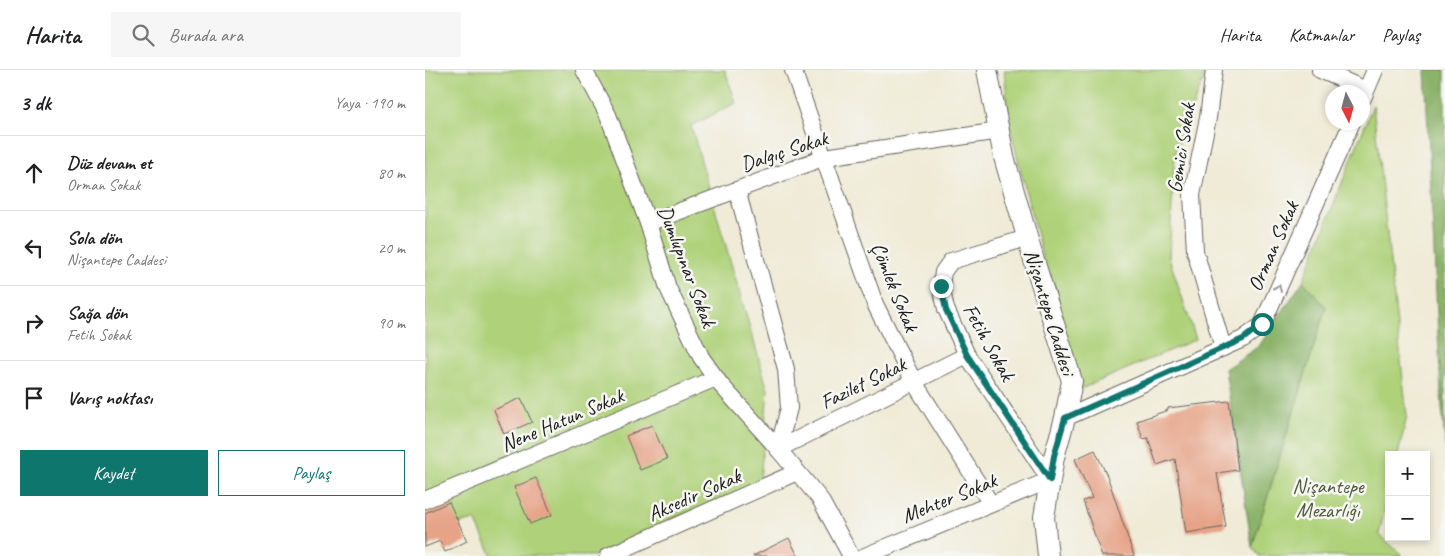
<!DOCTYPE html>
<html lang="tr">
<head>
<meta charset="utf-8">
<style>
  :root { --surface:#fff; --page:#f6f6f6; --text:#202124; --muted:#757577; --line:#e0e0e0; --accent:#0f766e }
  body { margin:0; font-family:Caveat,sans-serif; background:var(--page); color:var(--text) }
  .controls { position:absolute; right:15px; bottom:15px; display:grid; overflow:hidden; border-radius:0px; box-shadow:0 2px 8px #0003 }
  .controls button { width:45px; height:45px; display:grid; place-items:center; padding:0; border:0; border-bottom:1px solid var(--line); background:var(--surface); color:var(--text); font:25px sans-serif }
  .compass { position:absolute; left:900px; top:15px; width:45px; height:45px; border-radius:50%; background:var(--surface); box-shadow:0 2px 8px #0003; rotate:174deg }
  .stop { position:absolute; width:15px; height:15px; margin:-11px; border:4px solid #0f766e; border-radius:50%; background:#fff }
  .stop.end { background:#0f766e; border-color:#fff; box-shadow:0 1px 5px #0008 }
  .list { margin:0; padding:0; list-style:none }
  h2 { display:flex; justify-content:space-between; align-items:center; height:65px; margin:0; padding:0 20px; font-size:21px }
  h2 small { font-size:16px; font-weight:400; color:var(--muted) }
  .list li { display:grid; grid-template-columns:32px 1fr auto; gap:15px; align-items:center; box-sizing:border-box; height:75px; padding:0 20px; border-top:1px solid var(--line) }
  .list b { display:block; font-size:19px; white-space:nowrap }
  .list p { margin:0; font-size:16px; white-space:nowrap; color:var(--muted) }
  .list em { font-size:16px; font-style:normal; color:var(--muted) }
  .actions { display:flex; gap:10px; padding:15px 20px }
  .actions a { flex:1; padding:11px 0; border:1px solid var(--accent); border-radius:0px; text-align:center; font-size:18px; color:var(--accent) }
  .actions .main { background:var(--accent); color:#fff }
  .icon { flex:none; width:28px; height:28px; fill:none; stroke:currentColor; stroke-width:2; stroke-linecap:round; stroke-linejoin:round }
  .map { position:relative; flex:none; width:1020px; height:486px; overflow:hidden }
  header { display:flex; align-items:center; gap:30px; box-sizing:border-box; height:70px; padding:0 25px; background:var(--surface); border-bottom:1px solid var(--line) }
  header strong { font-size:24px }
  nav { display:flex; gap:28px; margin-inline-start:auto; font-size:18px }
  .search { width:350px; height:45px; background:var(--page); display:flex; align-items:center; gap:12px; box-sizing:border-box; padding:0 18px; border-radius:0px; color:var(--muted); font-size:19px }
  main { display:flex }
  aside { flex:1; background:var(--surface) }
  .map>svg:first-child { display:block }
  .green { fill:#afd179; stroke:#66764a }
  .forest { fill:#8bb369; stroke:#546842 }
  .building { fill:#e6a387 }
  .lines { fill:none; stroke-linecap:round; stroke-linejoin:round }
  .minor-casing { stroke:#66645d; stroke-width:18 }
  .tertiary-casing { stroke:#66645d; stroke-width:22 }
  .minor { stroke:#fff; stroke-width:16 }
  .tertiary { stroke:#fff; stroke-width:20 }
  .oneway { stroke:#999 }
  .route { stroke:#0f766e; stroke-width:6 }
  .labels { text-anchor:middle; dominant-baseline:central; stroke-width:5; stroke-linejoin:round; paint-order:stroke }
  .street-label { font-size:21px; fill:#1c1c1c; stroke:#f6f6f2 }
  .park-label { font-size:21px; fill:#4f5b3d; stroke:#f6f6f2 }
</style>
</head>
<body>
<header>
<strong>Harita</strong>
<div class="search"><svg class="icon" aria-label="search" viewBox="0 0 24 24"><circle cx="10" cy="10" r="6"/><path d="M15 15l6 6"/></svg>Burada ara</div>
<nav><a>Harita</a><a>Katmanlar</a><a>Paylaş</a></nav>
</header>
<main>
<aside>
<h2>3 dk<small>Yaya · 190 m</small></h2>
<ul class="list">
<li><svg class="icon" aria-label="ahead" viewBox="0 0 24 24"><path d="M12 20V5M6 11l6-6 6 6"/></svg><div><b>Düz devam et</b><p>Orman Sokak</p></div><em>80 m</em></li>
<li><svg class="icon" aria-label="left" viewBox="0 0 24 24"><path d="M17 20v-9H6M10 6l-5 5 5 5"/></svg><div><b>Sola dön</b><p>Nişantepe Caddesi</p></div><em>20 m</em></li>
<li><svg class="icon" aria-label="right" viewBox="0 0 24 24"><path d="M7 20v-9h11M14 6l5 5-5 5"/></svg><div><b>Sağa dön</b><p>Fetih Sokak</p></div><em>90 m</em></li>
<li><svg class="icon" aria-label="arrive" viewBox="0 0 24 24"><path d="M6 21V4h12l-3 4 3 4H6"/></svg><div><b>Varış noktası</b></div></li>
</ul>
<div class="actions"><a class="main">Kaydet</a><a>Paylaş</a></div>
</aside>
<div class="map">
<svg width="1020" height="486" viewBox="0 0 1020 486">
  <rect width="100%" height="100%" fill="#f6f6f2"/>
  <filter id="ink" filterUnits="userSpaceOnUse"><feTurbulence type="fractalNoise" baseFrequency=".02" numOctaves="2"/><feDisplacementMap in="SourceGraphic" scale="10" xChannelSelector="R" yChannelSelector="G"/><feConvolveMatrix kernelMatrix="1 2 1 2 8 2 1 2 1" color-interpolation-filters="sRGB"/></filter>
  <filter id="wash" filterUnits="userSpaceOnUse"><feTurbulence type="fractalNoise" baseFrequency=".0096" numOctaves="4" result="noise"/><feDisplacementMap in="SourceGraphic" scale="20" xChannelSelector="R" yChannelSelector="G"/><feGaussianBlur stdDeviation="1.12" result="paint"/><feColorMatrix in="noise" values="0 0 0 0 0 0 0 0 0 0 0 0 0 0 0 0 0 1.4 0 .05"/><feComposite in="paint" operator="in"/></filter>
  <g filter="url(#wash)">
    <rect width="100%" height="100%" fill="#efebd7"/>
    <g class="green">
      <polygon points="0,0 300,0 311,33 266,56 343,320 335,411 172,486 67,486 50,450 0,462"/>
      <polygon points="579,0 782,0 750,83 744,188 771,269 651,321 585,58"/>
      <polygon points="948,35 982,346 973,385 964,385 964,422 954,464 978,486 834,486 827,477 901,237 878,211"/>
    </g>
    <g class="forest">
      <polygon points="1000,0 1020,0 1020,377 1016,324"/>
      <polygon points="878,211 901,237 827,477 800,299 834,276"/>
    </g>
    <g id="blocks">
      <g class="building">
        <polygon points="96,328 107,352 79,364 69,340"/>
        <polygon points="804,331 813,400 792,403 801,457 761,463 750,389 732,395 723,368 718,369 712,351 743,340 743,338"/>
        <polygon points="227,355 242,389 215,400 201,366"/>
        <polygon points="670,380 683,408 709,486 677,486 658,431 667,428 650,389"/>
        <polygon points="111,408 127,445 105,454 89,417"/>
        <polygon points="24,432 42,471 20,482 15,471 0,477 0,443"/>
        <polygon points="364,468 373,486 328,486"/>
      </g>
    </g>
  </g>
  <g filter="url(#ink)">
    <use href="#blocks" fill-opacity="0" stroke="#66645d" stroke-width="1"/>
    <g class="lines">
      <defs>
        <g id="minor">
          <polyline points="159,0 183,45 223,153 243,218 276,287 295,314 348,373 395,429 426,486"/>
          <polyline points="368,0 450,234 489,312 566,434"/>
          <polyline points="789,0 783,48 767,125 770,181 798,278"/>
          <polyline points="895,0 941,20"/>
          <polyline points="938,28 950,0"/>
          <polyline points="312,120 361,299 364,338 353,379"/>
          <polyline points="223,153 400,87 574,61"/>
          <polyline points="640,348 818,269 837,255 927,52"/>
          <polyline points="353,379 542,285"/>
          <polyline points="0,430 291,308"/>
          <polyline points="183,486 372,402"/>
          <polyline points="440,486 625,410 542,285 521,239 516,216 518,202 526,191 602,168"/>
        </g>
        <polyline id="tertiary" points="562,0 579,87 607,184 647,311 640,348 629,387 619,447 623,486"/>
      </defs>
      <use href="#minor" class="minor-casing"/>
      <use href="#tertiary" class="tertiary-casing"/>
      <use href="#minor" class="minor"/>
      <use href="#tertiary" class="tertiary"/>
    </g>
    <defs><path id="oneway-chevron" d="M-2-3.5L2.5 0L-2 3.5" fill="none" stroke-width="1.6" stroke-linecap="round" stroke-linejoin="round" transform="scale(1.25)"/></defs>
    <use class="oneway" href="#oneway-chevron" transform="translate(853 218) rotate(-66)"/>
  </g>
  <g class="lines" filter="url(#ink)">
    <polyline class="route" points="516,216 521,240 542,285 625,410 629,386 640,348 818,269 837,254"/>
  </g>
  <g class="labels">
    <g class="street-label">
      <text transform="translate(756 78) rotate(-81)">Gemici Sokak</text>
      <text transform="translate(359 81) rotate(-18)">Dalgıç Sokak</text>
      <text transform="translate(848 176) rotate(-66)">Orman Sokak</text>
      <text transform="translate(262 196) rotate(69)">Dumlupınar Sokak</text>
      <text transform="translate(470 217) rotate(68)">Çömlek Sokak</text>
      <text transform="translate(625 242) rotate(73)">Nişantepe Caddesi</text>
      <text transform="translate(564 272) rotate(61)">Fetih Sokak</text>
      <text transform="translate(438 313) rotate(-26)">Fazilet Sokak</text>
      <text transform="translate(137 350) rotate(-23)">Nene Hatun Sokak</text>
      <text transform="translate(269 425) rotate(-24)">Aksedir Sokak</text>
      <text transform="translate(524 428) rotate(-22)">Mehter Sokak</text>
    </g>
    <g class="park-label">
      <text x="903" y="416">Nişantepe<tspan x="903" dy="24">Mezarlığı</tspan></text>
    </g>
  </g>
</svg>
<div class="controls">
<button>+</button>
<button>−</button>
</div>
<svg class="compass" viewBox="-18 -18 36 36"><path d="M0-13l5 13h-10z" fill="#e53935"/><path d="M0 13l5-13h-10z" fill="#757577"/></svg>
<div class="stop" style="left:837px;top:254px"></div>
<div class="stop end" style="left:516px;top:216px"></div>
</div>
</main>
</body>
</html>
